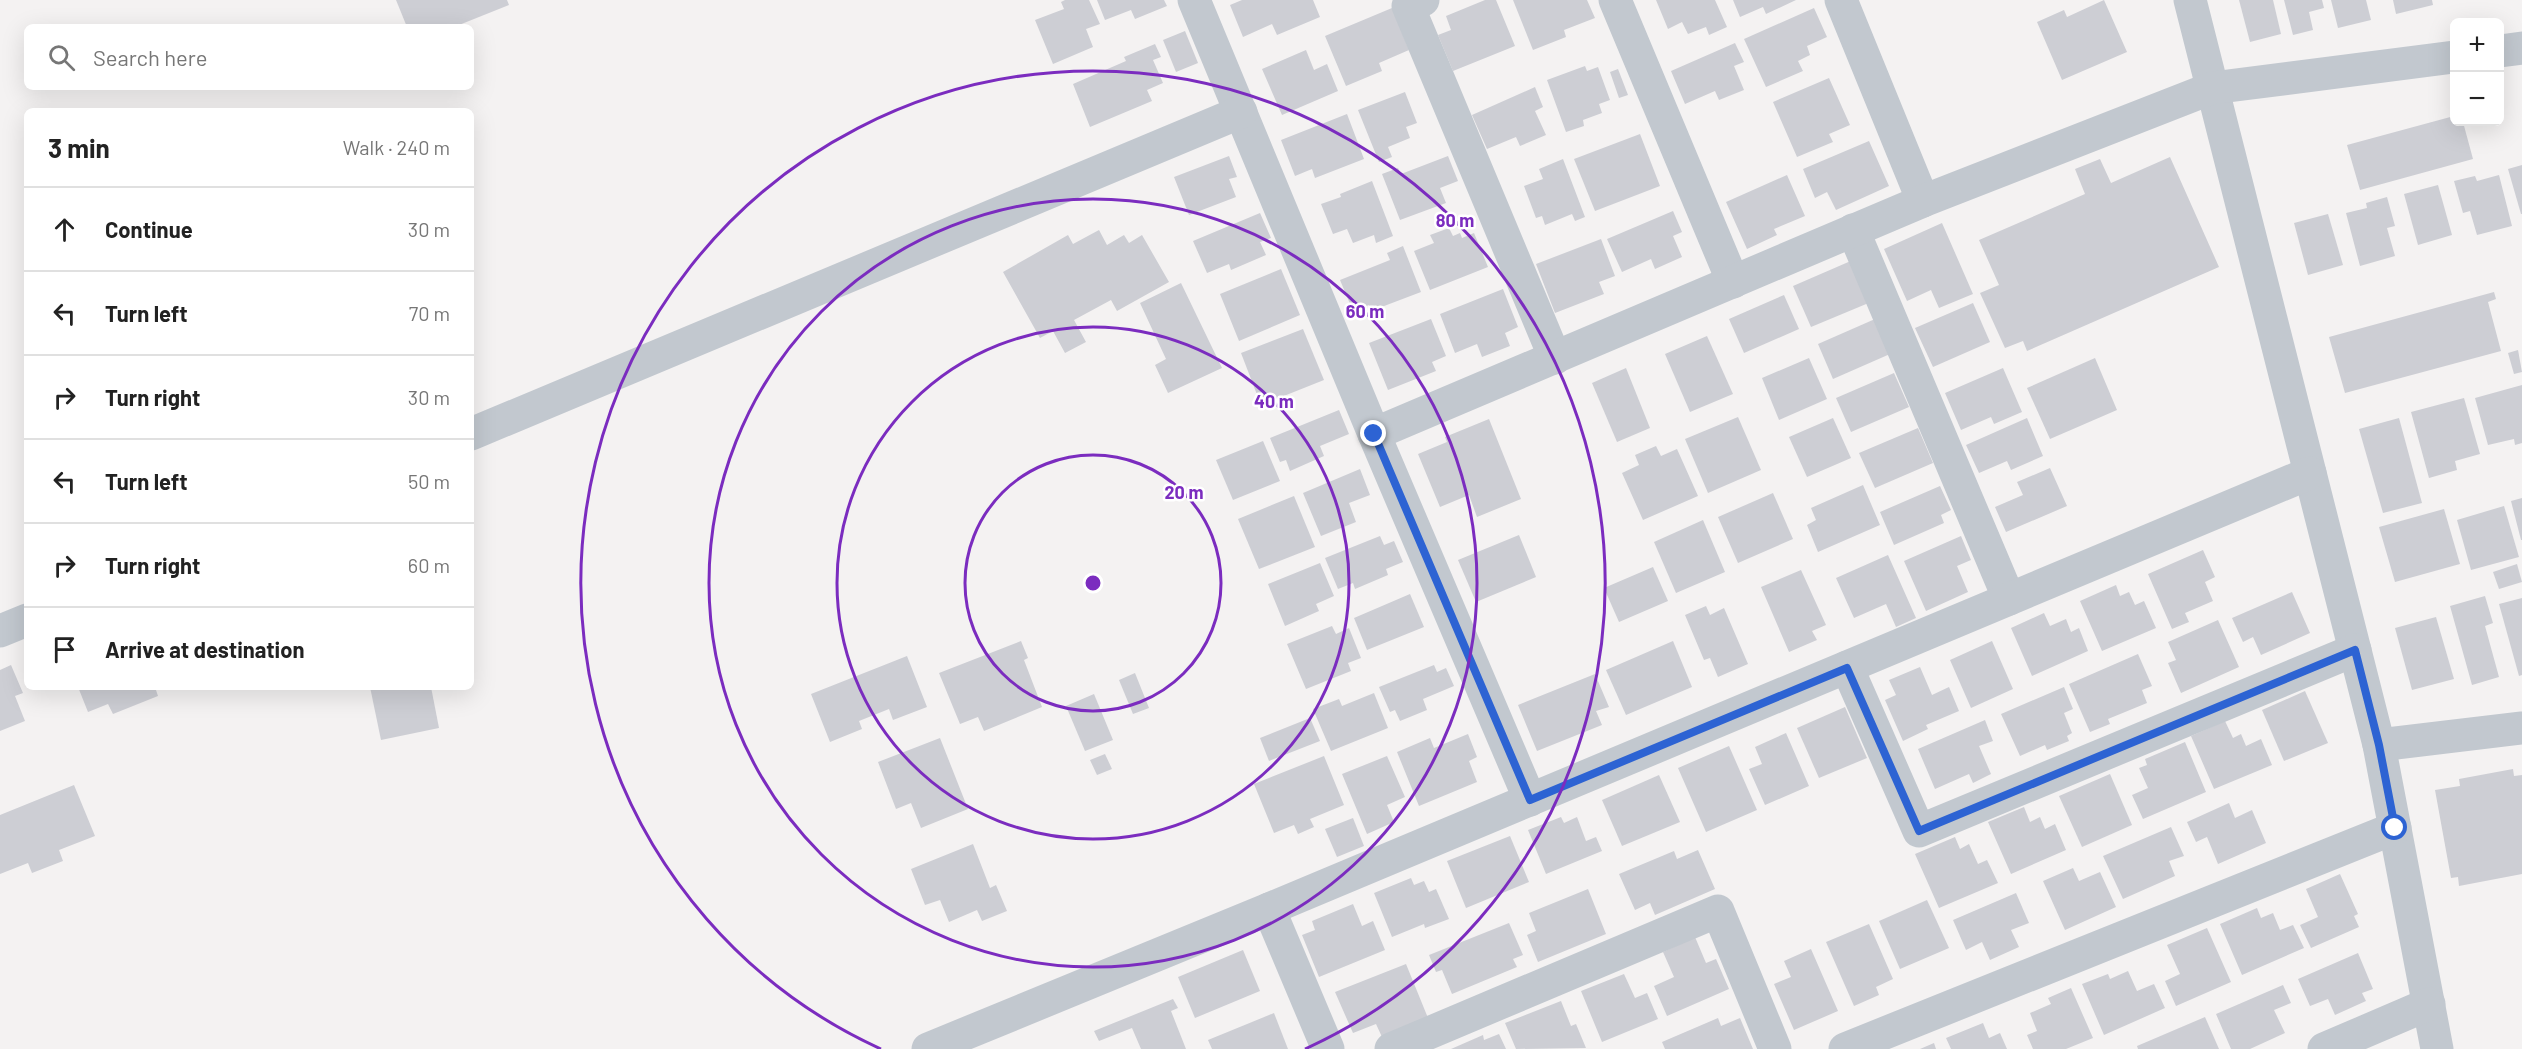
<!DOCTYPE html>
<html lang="en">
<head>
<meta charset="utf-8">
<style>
  :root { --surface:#fff; --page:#f6f6f6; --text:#222; --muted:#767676; --line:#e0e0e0 }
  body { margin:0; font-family:Barlow,sans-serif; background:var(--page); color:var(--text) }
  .controls { position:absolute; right:18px; top:18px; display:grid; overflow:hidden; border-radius:9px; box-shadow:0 6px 24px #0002 }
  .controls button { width:54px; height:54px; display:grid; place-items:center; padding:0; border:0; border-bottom:2px solid var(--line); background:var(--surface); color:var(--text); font:30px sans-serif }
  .stop { position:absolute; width:18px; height:18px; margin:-14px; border:4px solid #2d63d3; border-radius:50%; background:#fff }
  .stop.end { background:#2d63d3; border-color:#fff; box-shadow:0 2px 6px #0008 }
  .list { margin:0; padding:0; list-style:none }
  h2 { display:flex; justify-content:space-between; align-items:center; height:78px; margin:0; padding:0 24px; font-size:26px }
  h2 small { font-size:20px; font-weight:400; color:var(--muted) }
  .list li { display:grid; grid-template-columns:39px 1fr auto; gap:18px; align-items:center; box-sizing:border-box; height:84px; padding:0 24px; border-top:2px solid var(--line) }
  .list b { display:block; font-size:22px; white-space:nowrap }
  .list em { font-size:20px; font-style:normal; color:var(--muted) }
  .icon { flex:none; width:33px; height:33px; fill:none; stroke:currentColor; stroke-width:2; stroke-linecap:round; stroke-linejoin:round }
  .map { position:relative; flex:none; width:2522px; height:1049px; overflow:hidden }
  .search { position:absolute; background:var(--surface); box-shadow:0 6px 24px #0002; left:24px; top:24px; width:450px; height:66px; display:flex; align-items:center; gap:15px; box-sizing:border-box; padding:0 21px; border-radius:9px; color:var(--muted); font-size:22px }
  .panel { position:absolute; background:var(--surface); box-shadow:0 6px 24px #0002; left:24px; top:108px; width:450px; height:582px; border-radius:9px }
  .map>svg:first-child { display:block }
  .building { fill:#cdced4 }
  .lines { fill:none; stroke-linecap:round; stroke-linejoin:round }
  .minor { stroke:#c2c8cf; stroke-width:33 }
  .route { stroke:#2d63d3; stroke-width:8 }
  .ring { fill:none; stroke:#7b2cbf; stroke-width:3 }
  .centre { fill:#7b2cbf; stroke:#fff; stroke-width:3 }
  .ring-label { font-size:18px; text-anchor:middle; font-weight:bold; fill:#7b2cbf; stroke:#fff; stroke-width:5; stroke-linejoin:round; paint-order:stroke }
</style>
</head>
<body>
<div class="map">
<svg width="2522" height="1049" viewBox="0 0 2522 1049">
  <rect width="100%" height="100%" fill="#f4f2f2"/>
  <g class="building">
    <polygon points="396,0 507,0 509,5 454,27 407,27"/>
    <polygon points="1065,0 1089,0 1100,24 1086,29 1093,47 1053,64 1035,20 1064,9 1061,2"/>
    <polygon points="1097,0 1164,0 1167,6 1135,19 1131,10 1105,20"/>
    <polygon points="1242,0 1313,0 1320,17 1277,35 1272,24 1243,37 1230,5"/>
    <polygon points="1485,0 1496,0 1515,46 1453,71 1438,35 1451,30 1446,16"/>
    <polygon points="1513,0 1587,0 1595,18 1564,30 1566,37 1533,50"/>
    <polygon points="1656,0 1715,0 1727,27 1709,35 1706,27 1688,34 1682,22 1668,29"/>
    <polygon points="1733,0 1796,0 1766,14 1763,7 1740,17"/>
    <polygon points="2104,0 2127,52 2062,80 2037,22 2064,10 2067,17"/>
    <polygon points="2239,0 2273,0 2281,34 2250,42"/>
    <polygon points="2284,0 2322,0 2324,8 2309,12 2313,30 2293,35"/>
    <polygon points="2331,0 2366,0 2371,20 2338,28"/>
    <polygon points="2393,0 2432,0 2433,5 2396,14"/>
    <polygon points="1392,8 1409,50 1379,63 1382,71 1346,86 1325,36"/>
    <polygon points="1814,8 1827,37 1807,46 1810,55 1798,61 1803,71 1766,87 1744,39"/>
    <polygon points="1185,31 1198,63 1176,72 1163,40"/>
    <polygon points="1735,43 1744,62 1734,66 1744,90 1719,100 1715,91 1685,104 1671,71"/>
    <polygon points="1155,44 1161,57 1153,60 1163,83 1147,90 1152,101 1090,127 1073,84 1126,61 1124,57"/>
    <polygon points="1306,50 1314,70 1327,64 1338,91 1282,115 1262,69"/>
    <polygon points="1585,66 1587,71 1598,67 1610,100 1599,104 1602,113 1583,120 1584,126 1566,132 1547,80"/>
    <polygon points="1618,69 1628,95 1619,98 1610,72"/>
    <polygon points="1829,78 1850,125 1829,134 1833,142 1797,157 1773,102"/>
    <polygon points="1535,87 1543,107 1535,111 1546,135 1520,146 1516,137 1487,149 1472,115"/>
    <polygon points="1405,92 1417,123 1406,127 1410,138 1388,147 1392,157 1379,162 1358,110"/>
    <polygon points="1347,114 1364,159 1315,178 1312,169 1295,176 1281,140"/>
    <polygon points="2454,116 2454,122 2463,122 2473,159 2360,190 2347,145"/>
    <polygon points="1640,134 1660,186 1595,211 1574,159"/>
    <polygon points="1869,141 1889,186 1836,210 1827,192 1815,198 1803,169"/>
    <polygon points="1229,156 1237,177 1229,179 1236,197 1189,215 1174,177"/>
    <polygon points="1448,156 1458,181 1440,188 1446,203 1400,220 1382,174 1398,168 1401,174"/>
    <polygon points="2170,157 2219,267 2027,351 2023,341 2005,348 1980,293 1999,285 1979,240 2085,194 2075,169 2100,159 2111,183"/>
    <polygon points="1563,159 1585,217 1575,221 1572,214 1545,225 1542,216 1536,218 1524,186 1543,179 1539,169"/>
    <polygon points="2522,165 2522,214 2521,214 2508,169"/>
    <polygon points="1787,175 1805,216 1774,229 1777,235 1747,249 1726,202"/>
    <polygon points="2499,175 2512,226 2477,235 2470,211 2463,213 2454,181 2475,176 2477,181"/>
    <polygon points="1372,181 1393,236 1376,243 1374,235 1353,243 1347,229 1333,234 1321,204 1341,197 1340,194"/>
    <polygon points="2438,185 2452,235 2418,245 2404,194"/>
    <polygon points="2387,197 2395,226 2387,228 2395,256 2360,266 2346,213 2367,208 2366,203"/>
    <polygon points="1673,211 1682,232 1673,236 1682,257 1655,269 1651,259 1622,272 1607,239"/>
    <polygon points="1260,213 1271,238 1260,242 1266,255 1231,270 1229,264 1207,273 1193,241"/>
    <polygon points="2328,214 2343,265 2308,275 2294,223"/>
    <polygon points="1942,223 1973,294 1939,308 1931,290 1907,301 1884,249"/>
    <polygon points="1449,228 1453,236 1460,233 1462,238 1474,233 1488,267 1430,290 1414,251 1434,243 1430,235"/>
    <polygon points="1099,230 1107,245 1124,235 1129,243 1142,235 1169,282 1117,311 1111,300 1074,320 1086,342 1065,353 1053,331 1040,338 1003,272 1068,235 1073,244"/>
    <polygon points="1601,239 1615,276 1599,282 1604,294 1555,313 1536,264"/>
    <polygon points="1403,246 1421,292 1371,311 1369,305 1353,311 1340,280 1390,260 1387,253"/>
    <polygon points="1853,260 1871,302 1811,327 1793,286"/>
    <polygon points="1281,269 1300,315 1239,341 1220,294"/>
    <polygon points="1181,283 1222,368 1168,393 1155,365 1166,359 1140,303"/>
    <polygon points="1503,289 1518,327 1505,333 1510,346 1482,357 1477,344 1455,353 1440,314"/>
    <polygon points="2494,292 2496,299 2488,302 2501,351 2345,393 2329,337"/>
    <polygon points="1784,295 1799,329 1744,353 1729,319"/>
    <polygon points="1973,303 1990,342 1933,367 1915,328"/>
    <polygon points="1431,319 1446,356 1432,362 1436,371 1388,390 1369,343"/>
    <polygon points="1875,319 1890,354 1833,379 1818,344"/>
    <polygon points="1303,329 1324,380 1261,405 1241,353"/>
    <polygon points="1707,336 1733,394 1690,412 1665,354"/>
    <polygon points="2518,350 2522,372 2514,374 2508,353"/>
    <polygon points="1809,358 1827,399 1779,420 1762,378"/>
    <polygon points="2095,358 2117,410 2050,439 2027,388"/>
    <polygon points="1626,368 1650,428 1617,442 1592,383"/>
    <polygon points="2003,368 2022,412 1994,424 1991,417 1961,430 1945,393"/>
    <polygon points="1894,373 1909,407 1851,432 1836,398"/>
    <polygon points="2522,385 2522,443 2515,445 2514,439 2488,445 2475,398"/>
    <polygon points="2464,398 2480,454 2455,461 2457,470 2429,478 2411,412"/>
    <polygon points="1339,410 1349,434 1320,446 1324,456 1290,471 1286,460 1280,462 1270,438"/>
    <polygon points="1738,417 1761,470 1708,493 1685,439"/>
    <polygon points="1833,418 1851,458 1807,477 1789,437"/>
    <polygon points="2027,418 2043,456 2011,470 2007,461 1979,473 1966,445"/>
    <polygon points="2399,418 2422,503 2383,513 2359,429"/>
    <polygon points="1489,419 1521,499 1477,517 1469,495 1440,507 1418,454 1447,442 1445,437"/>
    <polygon points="1918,428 1933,463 1875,488 1859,453"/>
    <polygon points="1263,441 1280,481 1233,500 1216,460"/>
    <polygon points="1656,446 1661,456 1677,449 1698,496 1643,520 1622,473 1639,465 1635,455"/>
    <polygon points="2050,468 2067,506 2006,532 1995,507 2023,495 2017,482"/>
    <polygon points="1360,469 1370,495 1349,503 1356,522 1321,536 1303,493"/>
    <polygon points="1863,485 1880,525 1818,552 1807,525 1816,520 1811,508"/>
    <polygon points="1940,486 1951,510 1941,515 1944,523 1894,545 1880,512"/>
    <polygon points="1773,493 1793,539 1738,563 1718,517"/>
    <polygon points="1294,496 1315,547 1259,569 1238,519"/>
    <polygon points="2522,498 2522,540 2521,540 2511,501"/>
    <polygon points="2504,506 2519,557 2471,570 2457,520"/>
    <polygon points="2444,509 2460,564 2395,582 2379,527"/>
    <polygon points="1703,520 1725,572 1676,593 1654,542"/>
    <polygon points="1519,535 1536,577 1476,602 1458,560"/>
    <polygon points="1380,536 1384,545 1394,541 1403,562 1386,569 1388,575 1355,589 1353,583 1338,589 1325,558"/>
    <polygon points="1961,536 1971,560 1957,566 1968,592 1926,611 1904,561"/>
    <polygon points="2203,550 2215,577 2205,582 2213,601 2185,613 2189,622 2172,629 2148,574"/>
    <polygon points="1888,555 1916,618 1896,627 1886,604 1854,618 1836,578"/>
    <polygon points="1320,563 1334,596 1316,604 1319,611 1285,626 1268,584"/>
    <polygon points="2517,564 2522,582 2499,589 2493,572"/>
    <polygon points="1653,567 1668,601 1619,622 1604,588"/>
    <polygon points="1801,570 1826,625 1812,631 1817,640 1789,652 1761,587"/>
    <polygon points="2116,585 2120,596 2129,592 2135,605 2144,601 2156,628 2102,651 2080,601"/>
    <polygon points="2292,592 2310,633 2261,655 2253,637 2243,642 2232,618"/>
    <polygon points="1410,594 1424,627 1367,650 1354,618"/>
    <polygon points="2485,596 2493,623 2485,626 2499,677 2472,685 2450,606"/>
    <polygon points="2522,598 2522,675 2519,676 2499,604"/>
    <polygon points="1706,606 1710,615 1724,608 1748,664 1718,677 1710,658 1704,660 1685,615"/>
    <polygon points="2044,613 2050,626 2066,619 2071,632 2079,628 2088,651 2032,676 2011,628"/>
    <polygon points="2436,617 2454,679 2412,690 2395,628"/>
    <polygon points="2218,620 2239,667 2181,693 2168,663 2176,660 2168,642"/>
    <polygon points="1332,626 1336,634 1349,628 1361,658 1348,663 1351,671 1306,689 1287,644"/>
    <polygon points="1021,641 1028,658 1024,660 1042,707 984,731 978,717 960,724 939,673"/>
    <polygon points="1673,641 1692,687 1626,715 1606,670"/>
    <polygon points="1992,641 2013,689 1971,708 1950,660"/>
    <polygon points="2138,654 2152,686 2142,690 2147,703 2108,719 2110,724 2090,732 2069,684"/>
    <polygon points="907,656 927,707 893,720 889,709 859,721 862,729 830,742 811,694"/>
    <polygon points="11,665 23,693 15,696 25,721 0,731 0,670"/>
    <polygon points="1434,665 1437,672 1446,668 1454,686 1423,699 1427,710 1400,721 1395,710 1390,712 1379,687"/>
    <polygon points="1920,667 1932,695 1949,687 1959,711 1926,725 1928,729 1903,741 1885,700 1896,695 1889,680"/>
    <polygon points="1135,673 1149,708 1133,714 1119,680"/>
    <polygon points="1595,674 1609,707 1596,711 1602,725 1537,751 1518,705"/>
    <polygon points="78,687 155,687 158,696 113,714 108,704 88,712"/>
    <polygon points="370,687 431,687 439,728 381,740"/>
    <polygon points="2064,687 2073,709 2064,713 2072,733 2067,736 2069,741 2047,750 2045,745 2020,756 2001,714"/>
    <polygon points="2305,691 2328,743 2284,761 2262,710"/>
    <polygon points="1374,693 1388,728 1331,751 1313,709 1339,699 1342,706"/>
    <polygon points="1094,694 1113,740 1085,751 1066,706"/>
    <polygon points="1845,707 1867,758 1819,778 1797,728"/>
    <polygon points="1310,718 1320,741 1269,761 1260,738"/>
    <polygon points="1985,720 1993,741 1979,746 1991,774 1973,783 1969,774 1935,789 1918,749"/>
    <polygon points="2225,721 2233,738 2241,734 2246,746 2261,739 2272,765 2214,789 2191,736"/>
    <polygon points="1786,733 1809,786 1765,805 1749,769 1762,764 1755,747"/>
    <polygon points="1468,734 1477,757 1469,761 1477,782 1419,806 1397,752 1430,738 1434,748"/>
    <polygon points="940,738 968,809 921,828 911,803 896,809 878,762"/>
    <polygon points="2185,742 2206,792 2143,819 2132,795 2148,788 2139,768 2147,765 2145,759"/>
    <polygon points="1729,746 1757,810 1706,832 1678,768"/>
    <polygon points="1105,754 1112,769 1097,775 1090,760"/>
    <polygon points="1324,756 1344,805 1310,819 1314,827 1298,834 1294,825 1274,833 1254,784"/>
    <polygon points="1387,756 1405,797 1387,805 1394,822 1367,834 1342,774"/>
    <polygon points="2513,769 2514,776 2522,775 2522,874 2459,886 2458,877 2451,878 2435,790 2460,786 2459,779"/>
    <polygon points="2110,774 2132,825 2082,847 2059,796"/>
    <polygon points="1659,775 1680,822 1622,846 1602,800"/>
    <polygon points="74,785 95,836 59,850 63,861 32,873 28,863 0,874 0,815"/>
    <polygon points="2229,803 2235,818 2252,810 2266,843 2218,864 2207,837 2196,842 2187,822"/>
    <polygon points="2024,807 2030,822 2040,817 2045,829 2055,824 2066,850 2011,874 1988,822"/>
    <polygon points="1561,817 1564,823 1577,817 1586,841 1596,837 1602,851 1546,874 1528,830"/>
    <polygon points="1353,818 1364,846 1337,857 1325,829"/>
    <polygon points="2171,827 2184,856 2169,861 2175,876 2123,899 2103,856"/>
    <polygon points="1510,836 1529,882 1466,908 1447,861"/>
    <polygon points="1955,837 1960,849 1969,844 1978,864 1987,860 1998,883 1939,908 1915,854"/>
    <polygon points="973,844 990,888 996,885 1007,911 982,921 977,910 949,922 940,900 925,905 911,869"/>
    <polygon points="1698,850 1715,889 1655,915 1650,903 1635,910 1619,874 1674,851 1677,859"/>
    <polygon points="2073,868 2079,881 2100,872 2116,907 2065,930 2043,881"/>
    <polygon points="2340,874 2358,914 2354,916 2359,927 2311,948 2300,925 2318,917 2306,889"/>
    <polygon points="1411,878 1414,885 1424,881 1429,892 1436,889 1449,919 1425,928 1424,924 1392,937 1374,893"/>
    <polygon points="1588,889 1606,934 1538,962 1527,935 1536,931 1529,913"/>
    <polygon points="2016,893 2029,923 2011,930 2019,947 1990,960 1982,942 1966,950 1953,920"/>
    <polygon points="1927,900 1949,948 1900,969 1879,921"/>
    <polygon points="1353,904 1362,926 1373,921 1385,950 1319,977 1302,935 1315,930 1312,921"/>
    <polygon points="2257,908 2261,918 2273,913 2280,930 2293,925 2304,948 2242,975 2220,924"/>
    <polygon points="1509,923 1523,955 1513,959 1517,967 1452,994 1442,970 1436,972 1429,955"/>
    <polygon points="1869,924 1893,979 1876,987 1879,995 1854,1006 1826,942"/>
    <polygon points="2207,928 2231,982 2176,1006 2165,981 2180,974 2167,945"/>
    <polygon points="1695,937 1706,963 1716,959 1729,989 1667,1016 1654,986 1674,977 1663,952"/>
    <polygon points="1811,949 1838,1011 1794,1030 1774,984 1791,977 1784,961"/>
    <polygon points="1243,950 1260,991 1195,1018 1178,977"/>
    <polygon points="2358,953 2373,989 2362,993 2366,1001 2335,1015 2328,999 2310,1006 2298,979"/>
    <polygon points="1406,964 1428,1018 1382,1037 1376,1024 1353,1033 1335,992"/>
    <polygon points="2128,971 2137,991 2154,984 2165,1008 2104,1035 2082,984 2108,974 2110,979"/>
    <polygon points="1624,974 1635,998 1647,993 1658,1019 1602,1042 1581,991"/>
    <polygon points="2283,985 2291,1003 2274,1010 2285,1033 2250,1049 2231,1049 2216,1014"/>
    <polygon points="2071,988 2093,1038 2066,1049 2033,1049 2027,1035 2037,1031 2030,1013 2051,1004 2048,998"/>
    <polygon points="1173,999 1178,1008 1171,1011 1186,1049 1141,1049 1132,1028 1099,1041 1094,1031"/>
    <polygon points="1561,1001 1571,1026 1576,1024 1586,1048 1516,1049 1505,1023"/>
    <polygon points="1274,1013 1288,1049 1212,1049 1208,1040"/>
    <polygon points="2205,1017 2219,1049 2138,1049 2137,1046"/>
    <polygon points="1718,1018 1721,1026 1740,1018 1753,1049 1665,1049 1662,1042"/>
    <polygon points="1983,1023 1989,1038 2000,1033 2007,1049 1951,1049 1946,1038"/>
    <polygon points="1499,1034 1506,1049 1451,1049 1483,1035 1484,1040"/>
    <polygon points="1934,1043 1936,1049 1920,1049"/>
  </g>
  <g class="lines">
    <g class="minor">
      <polyline points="1194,0 1374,434 1530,800"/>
      <polyline points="1423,0 1408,6 1555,358"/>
      <polyline points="1615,0 1733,282"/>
      <polyline points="1841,0 1923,201"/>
      <polyline points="2190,0 2379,745 2437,1049"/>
      <polyline points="2500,51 2522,48"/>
      <polyline points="1853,230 2009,599"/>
      <polyline points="471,434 1241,112"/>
      <polyline points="1374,434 1923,201 2212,88 2454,57"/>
      <polyline points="0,631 27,620"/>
      <polyline points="1847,667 1919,831 2355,650"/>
      <polyline points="2379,745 2522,728"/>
      <polyline points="1269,909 1328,1049"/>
      <polyline points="928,1049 1269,909 2310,473"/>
      <polyline points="1391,1049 1718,911 1775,1049"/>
      <polyline points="1845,1049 2395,828"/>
      <polyline points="2324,1049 2429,1004"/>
    </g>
  </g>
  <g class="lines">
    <polyline class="route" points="1374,434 1530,800 1847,668 1919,831 2355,650 2379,745 2395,828"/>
  </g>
  <g class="ring">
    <circle cx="1093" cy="583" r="128"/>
    <circle cx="1093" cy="583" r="256"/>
    <circle cx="1093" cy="583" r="384"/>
    <path d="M881 1049A512 512 0 1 1 1305 1049"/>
  </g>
  <circle cx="1093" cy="583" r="9" class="centre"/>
  <g class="ring-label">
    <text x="1455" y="227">80 m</text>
    <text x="1365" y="318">60 m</text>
    <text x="1274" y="408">40 m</text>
    <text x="1184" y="499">20 m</text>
  </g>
</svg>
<div class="controls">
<button>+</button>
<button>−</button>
</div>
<div class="stop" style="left:2395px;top:828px"></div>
<div class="stop end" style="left:1374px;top:434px"></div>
<div class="search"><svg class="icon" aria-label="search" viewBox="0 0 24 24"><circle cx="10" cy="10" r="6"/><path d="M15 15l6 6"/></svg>Search here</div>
<section class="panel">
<h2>3 min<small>Walk · 240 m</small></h2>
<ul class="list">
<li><svg class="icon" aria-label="ahead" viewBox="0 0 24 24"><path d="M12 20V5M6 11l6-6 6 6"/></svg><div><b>Continue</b></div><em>30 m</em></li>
<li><svg class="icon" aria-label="left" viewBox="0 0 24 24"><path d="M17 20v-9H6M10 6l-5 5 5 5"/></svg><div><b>Turn left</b></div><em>70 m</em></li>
<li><svg class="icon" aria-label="right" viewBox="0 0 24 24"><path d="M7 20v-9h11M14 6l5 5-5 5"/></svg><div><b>Turn right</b></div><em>30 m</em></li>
<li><svg class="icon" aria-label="left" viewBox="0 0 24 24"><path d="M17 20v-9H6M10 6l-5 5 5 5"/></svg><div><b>Turn left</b></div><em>50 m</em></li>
<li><svg class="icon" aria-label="right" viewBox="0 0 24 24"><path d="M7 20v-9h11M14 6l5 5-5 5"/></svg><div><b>Turn right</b></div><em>60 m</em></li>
<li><svg class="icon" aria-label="arrive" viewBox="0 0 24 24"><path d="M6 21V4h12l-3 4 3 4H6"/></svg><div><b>Arrive at destination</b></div></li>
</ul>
</section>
</div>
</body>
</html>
